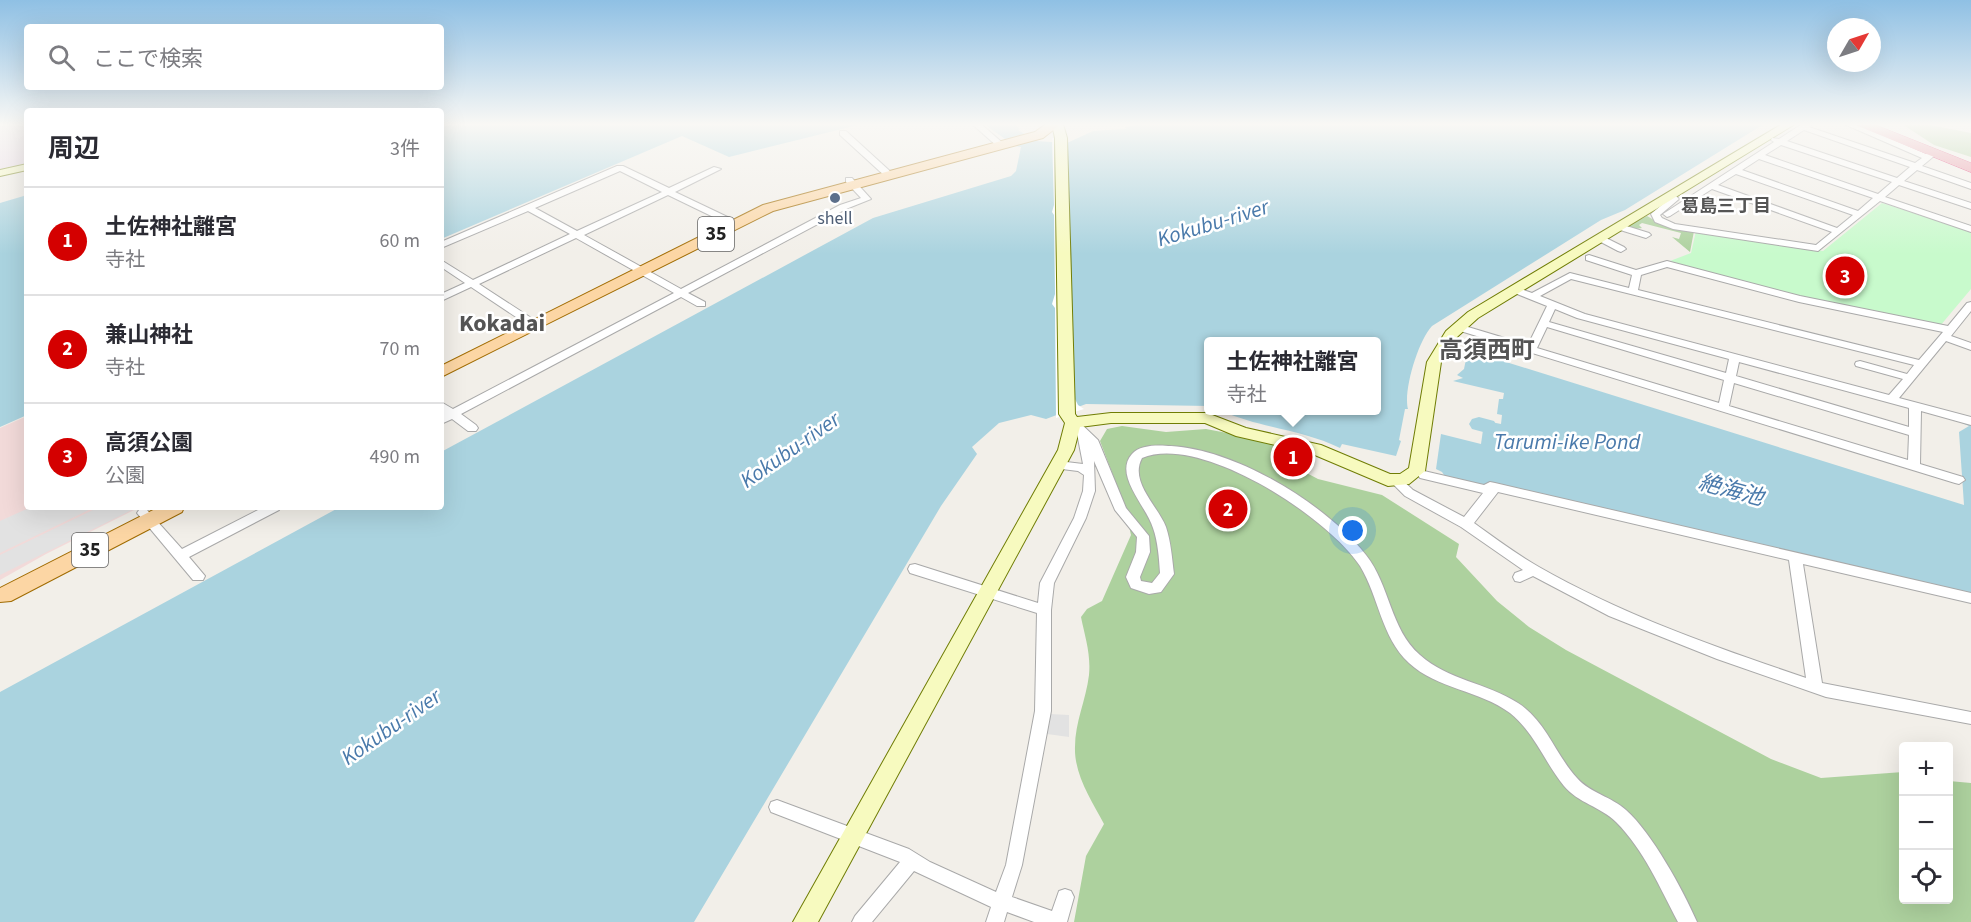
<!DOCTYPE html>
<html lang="ja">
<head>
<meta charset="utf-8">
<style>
  :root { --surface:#fff; --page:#f7f7f7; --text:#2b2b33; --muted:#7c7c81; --line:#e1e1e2; --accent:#d40000 }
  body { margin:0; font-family:"Source Sans 3","Noto Sans JP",sans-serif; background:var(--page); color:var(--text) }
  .controls { position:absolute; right:18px; bottom:18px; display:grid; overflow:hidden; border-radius:6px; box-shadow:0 6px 24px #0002 }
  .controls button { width:54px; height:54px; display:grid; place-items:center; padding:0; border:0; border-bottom:2px solid var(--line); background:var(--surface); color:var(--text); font:30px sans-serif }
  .compass { position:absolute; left:1827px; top:18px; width:54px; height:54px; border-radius:50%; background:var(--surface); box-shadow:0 6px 24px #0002; rotate:51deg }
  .you { position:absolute; left:1353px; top:531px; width:21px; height:21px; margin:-15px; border:4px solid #fff; border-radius:50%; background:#1a73e8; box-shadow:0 0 0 9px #1a73e833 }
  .badge { display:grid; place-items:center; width:39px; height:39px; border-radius:50%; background:var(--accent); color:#fff; font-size:20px; font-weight:700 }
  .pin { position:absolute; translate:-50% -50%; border:3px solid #fff; box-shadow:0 2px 6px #0006 }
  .popup { position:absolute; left:1204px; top:337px; width:177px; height:78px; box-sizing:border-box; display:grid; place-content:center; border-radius:6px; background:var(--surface); filter:drop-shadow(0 2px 4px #0005); font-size:20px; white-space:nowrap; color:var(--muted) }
  .popup b { font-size:22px; color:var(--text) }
  .popup::after { content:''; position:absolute; left:50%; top:100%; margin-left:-12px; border:12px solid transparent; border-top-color:var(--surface) }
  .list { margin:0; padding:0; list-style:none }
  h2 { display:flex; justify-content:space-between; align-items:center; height:78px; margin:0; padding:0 24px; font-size:26px }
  h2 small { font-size:20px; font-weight:400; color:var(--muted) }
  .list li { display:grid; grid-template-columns:39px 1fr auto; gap:18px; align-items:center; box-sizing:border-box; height:108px; padding:0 24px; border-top:2px solid var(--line) }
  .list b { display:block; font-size:22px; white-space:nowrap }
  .list p { margin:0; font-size:20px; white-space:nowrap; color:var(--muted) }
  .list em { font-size:20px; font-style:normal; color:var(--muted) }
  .icon { flex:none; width:33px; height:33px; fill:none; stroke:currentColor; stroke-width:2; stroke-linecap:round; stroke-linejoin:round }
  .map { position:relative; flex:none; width:1971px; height:922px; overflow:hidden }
  .search { position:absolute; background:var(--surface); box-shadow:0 6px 24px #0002; left:24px; top:24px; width:420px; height:66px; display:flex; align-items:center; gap:15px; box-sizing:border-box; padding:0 21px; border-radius:6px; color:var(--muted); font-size:22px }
  .panel { position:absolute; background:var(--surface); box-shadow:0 6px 24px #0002; left:24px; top:108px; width:420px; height:402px; border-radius:6px }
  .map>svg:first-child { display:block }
  .commercial { fill:#f2dad9 }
  .industrial { fill:#ebdbe8 }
  .forest { fill:#add19e }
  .park { fill:#c8facc }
  .parking { fill:#e2e2e2 }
  .water { fill:#aad3df }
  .pier { fill:#fff }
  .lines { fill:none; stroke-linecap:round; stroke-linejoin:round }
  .river { fill:#aad3df; fill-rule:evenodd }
  .street-casing { stroke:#a9a9a9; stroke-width:2 }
  .secondary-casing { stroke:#707d05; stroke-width:2 }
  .primary-casing { stroke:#a06b00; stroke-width:2 }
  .highway-casing { stroke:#dc2a67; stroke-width:1 }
  .street { fill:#fff; fill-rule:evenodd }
  .secondary { fill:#f7fabf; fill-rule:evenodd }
  .primary { fill:#fcd6a4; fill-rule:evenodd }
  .highway { fill:#e892a2; fill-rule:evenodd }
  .service-dot { fill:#5c6f8a; stroke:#fff; stroke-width:2 }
  .labels { text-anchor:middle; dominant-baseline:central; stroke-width:5; stroke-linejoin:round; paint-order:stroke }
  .far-neighbourhood-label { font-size:18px; font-weight:bold; fill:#555; stroke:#fff }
  .far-service-label { font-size:18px; fill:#4e5e75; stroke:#fff }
  .shield { fill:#fff; stroke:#646464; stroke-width:1.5 }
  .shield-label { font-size:20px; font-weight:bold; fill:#222 }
  .water-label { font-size:22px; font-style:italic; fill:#4a7aab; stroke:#fff }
  .quarter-label { font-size:24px; font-weight:bold; fill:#555; stroke:#fff }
</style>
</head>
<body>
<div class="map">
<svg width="1971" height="922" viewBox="0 0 1971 922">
  <rect width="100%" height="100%" fill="#f2efe9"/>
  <polygon class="commercial" points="27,416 27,507 140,507 46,554 0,580 0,428"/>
  <polygon class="industrial" points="0,124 27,124 27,163 0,169"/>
  <g class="forest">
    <polygon points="1902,124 1925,124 1971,133 1971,157 1934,145"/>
    <polygon points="1647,216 1661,224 1694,231 1690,252 1672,237 1679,239 1681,233 1642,223 1639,225 1642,228 1635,229 1627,226"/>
    <path d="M1122,426L1166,432L1206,429L1285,444L1272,449L1280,459L1318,479L1382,495L1459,544L1456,557L1497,601L1529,627L1566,650L1771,759L1821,778L1903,772L1904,900H1948L1949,781L1971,783V922H1074L1086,856L1104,824C1092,801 1074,775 1075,747C1075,722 1086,700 1089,675C1091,654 1085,637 1081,617L1087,609L1102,601L1131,535L1124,504L1100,441L1107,429Z"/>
  </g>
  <polygon class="park" points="1882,203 1971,231 1971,289 1940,326 1797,297 1670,261 1691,253 1696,231 1823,251"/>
  <g class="parking">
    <polygon points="31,507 95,507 0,553 0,521"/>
    <polygon points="99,507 138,507 0,575 0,555"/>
    <polygon points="1050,714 1069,715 1069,737 1047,734"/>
  </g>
  <g class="water">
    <polygon points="441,124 862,124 729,157 682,136 441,239"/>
    <path d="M984,124H1015L1020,129L1018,130L1036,141L1067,143L1093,131L1126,129L1125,127L1139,124H1764L1625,210L1601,220L1432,326C1418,341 1403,391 1408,409H1405L1399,440L1401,441L1396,456L1342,444L1340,448C1303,430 1260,428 1222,411L1377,410V342H1209V406L1086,404L1046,419L1031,415L999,423L972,447L977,454L941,506L694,922H0V692L340,507H441V452L873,218L1011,176L1016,171L1021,147L1015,146Z"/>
    <polygon points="27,195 27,415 0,427 0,203"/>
    <polygon points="1471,351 1964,505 1959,432 1969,426 1957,421 1971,424 1971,594 1529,491 1486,483 1485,487 1446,478 1442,472 1436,469 1441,434 1481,444 1483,430 1490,430 1491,422 1501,424 1502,415 1497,414 1499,399 1503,399 1504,393 1453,381 1463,378 1457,375 1464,369 1466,359 1464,358 1473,354"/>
  </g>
  <polygon class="pier" points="1052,138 1065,138 1074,397 1078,405 1084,409 1056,418 1055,308 1052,304 1055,294 1054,215 1052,212 1054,205"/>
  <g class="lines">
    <polygon class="river" points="1479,417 1494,421 1497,426 1494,431 1487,433 1472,429 1469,424 1472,419"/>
    <defs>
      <g id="street">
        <polygon points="972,124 981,124 1005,145 998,147"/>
        <path d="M1802,124H1812L1809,127L1915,163L1922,158L1844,124H1856L1926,154L1934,152V156L1922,166L1971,183V189L1917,170L1904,181L1971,203V209L1899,185L1885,197L1971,226V232L1880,201L1818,251L1673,229L1655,222L1651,214L1670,198L1668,195L1672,192L1679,199L1660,215L1662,218L1675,224L1816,245L1832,232L1712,189L1670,216L1667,217L1663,214L1774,142L1771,140L1772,138L1779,139ZM1804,130L1910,167L1897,178L1787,141ZM1781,145L1892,182L1878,194L1765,155ZM1759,159L1873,198L1858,211L1742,170ZM1736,174L1853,215L1837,228L1718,185Z"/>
        <polygon points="840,131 846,131 892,173 892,177 886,177 840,135"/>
        <path d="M617,166H623L669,188L714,167L721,169L675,192L738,222V226H732L668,195L584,235L681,289L840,205L861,198L846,182V178H852L871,199L846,209L688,293L705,302V306H697L681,297L461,414L476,425L478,428L476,431H468L452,419L441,424V415L444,414L441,411V402L453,409L674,293L576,238L479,284L539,323L540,325L539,327H531L471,287L441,301V294L465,283L441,267V260L473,280L570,234L528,211L441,248V242ZM620,171L662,192L577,231L535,208Z"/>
        <polygon points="1620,224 1649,233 1651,235 1646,238 1617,229 1615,227"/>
        <polygon points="1602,236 1624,247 1626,249 1621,252 1618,251 1599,241 1597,239"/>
        <path d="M1589,255L1636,270L1667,261L1800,296L1948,326L1967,303L1971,302V311L1951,336L1971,343V350L1946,341L1899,398L1971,417V425L1921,411L1920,464L1963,477L1965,480L1959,484L1955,483L1454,329L1453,327L1458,324L1528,345L1547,306L1512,292V288H1518L1532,293L1570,273L1629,288L1632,275L1586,260V256ZM1667,267L1799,302L1943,332L1919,360L1638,290L1641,275ZM1571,279L1914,365L1907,374L1860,361L1856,362L1855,364L1856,366L1903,379L1889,395L1585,314L1540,296ZM1555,309L1577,318L1729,359L1726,373L1549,322ZM1547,327L1724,380L1719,403L1537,348ZM1739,362L1909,408V427L1736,376ZM1734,383L1909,435L1908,460L1729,406Z"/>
        <path d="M1073,419L1077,420L1098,440L1126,508L1149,536L1150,552L1140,577L1141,581L1152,583L1160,573C1159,558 1158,542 1153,528C1147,507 1113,475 1132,454C1140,444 1160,445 1171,446C1237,450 1326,504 1366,555C1390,585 1390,629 1420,655C1448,680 1487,683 1518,703C1546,721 1555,754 1577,778C1590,793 1612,797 1626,810C1652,833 1683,890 1697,922H1678C1660,888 1644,850 1616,822C1601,807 1578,803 1564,786C1545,763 1534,732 1510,713C1479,690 1437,689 1409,663C1381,637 1379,597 1360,566C1328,517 1200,433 1142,458C1129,482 1158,506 1166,527C1171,542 1172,558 1174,574L1161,592L1149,594L1131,588L1126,577L1136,552L1137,537L1115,510L1094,461L1095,491L1086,518L1054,583L1051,610V711L1022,865L1012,897L1052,911L1059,891L1065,889L1071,891L1074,897L1067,922H1034L1007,912L1004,922H986L991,907L914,871L872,922H852L855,916L900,862L771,812L769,807L771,802L777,800L909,849L930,862L996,892L1006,865L1035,711L1037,613L910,573L908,569L910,565L915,564L1038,603L1040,583L1074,518L1083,491L1084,475L1078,471L1054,468L1052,465L1058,461L1083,464L1077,433L1067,423Z"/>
        <path d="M1424,471L1484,485L1490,482L1495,483L1971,593V603L1803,564L1822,683L1971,712V724L1826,697L1717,659L1609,616L1533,576L1520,582L1515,581L1513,577L1515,573L1523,570L1461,527L1405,496L1390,481L1392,478H1400L1413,490L1464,517L1483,493L1420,478L1418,475ZM1498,492L1789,560L1806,678C1715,647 1623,615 1539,567C1516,554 1495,538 1474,523Z"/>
        <polygon points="264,507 281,507 279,510 189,557 205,576 203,580 193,580 137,513 139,510 147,510 182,549"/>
      </g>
      <g id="secondary">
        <polygon points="1052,124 1063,124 1067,138 1075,414 1077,417 1111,413 1207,413 1246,428 1321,445 1390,474 1400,474 1409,468 1427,362 1446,331 1468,312 1782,124 1795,124 1478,318 1457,337 1441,362 1425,471 1409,484 1388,486 1310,453 1236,436 1205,423 1111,423 1080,427 1074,450 818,922 793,922 1058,450 1065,423 1059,414 1055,138"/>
        <polygon points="27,164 27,170 0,176 0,170"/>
      </g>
      <g id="primary">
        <polygon points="1046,124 1061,124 1043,138 773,211 441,377 441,366 763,205 1035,132"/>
        <polygon points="159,507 184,507 182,512 11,601 0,602 0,588"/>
      </g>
      <polygon id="highway" points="1853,124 1873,124 1971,163 1971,172"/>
    </defs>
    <use href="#street" class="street-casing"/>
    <use href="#secondary" class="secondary-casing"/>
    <use href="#primary" class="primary-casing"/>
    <use href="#highway" class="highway-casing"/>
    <use href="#street" class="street"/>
    <use href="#secondary" class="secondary"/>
    <use href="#primary" class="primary"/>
    <use href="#highway" class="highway"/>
  </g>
  <linearGradient id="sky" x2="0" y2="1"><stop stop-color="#8fc0e4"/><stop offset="0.49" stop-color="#f9f8f5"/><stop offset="1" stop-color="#f9f8f5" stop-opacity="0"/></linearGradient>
  <rect width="1971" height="254" fill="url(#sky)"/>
  <circle class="service-dot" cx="835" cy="198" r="6"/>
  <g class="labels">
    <g class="far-neighbourhood-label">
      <text x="1726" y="206">葛島三丁目</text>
    </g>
    <g class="far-service-label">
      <text x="835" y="218">shell</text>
    </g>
    <g class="shield">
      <rect x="698" y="217" width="36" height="34" rx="4.5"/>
      <rect x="72" y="533" width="36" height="34" rx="4.5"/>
    </g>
    <g class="shield-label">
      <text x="716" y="234">35</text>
      <text x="90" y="550">35</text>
    </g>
    <g class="water-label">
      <text transform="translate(1213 223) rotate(-17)">Kokubu-river</text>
      <text x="1567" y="442">Tarumi-ike Pond</text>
      <text transform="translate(790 450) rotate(-35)">Kokubu-river</text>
      <text transform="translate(1731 490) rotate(15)">絶海池</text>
      <text transform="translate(391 727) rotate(-35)">Kokubu-river</text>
    </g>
    <g class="quarter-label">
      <text x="502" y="323">Kokadai</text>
      <text x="1487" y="350">高須西町</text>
    </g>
  </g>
</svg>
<div class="controls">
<button>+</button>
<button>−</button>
<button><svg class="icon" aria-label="locate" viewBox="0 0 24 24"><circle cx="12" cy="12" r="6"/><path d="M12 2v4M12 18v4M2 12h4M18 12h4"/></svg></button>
</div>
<svg class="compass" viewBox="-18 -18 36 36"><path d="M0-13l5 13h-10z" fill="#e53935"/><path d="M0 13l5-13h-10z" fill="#7c7c81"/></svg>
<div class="you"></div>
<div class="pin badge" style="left:1293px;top:457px">1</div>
<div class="popup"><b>土佐神社離宮</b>寺社</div>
<div class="pin badge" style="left:1228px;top:509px">2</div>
<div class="pin badge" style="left:1845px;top:276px">3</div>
<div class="search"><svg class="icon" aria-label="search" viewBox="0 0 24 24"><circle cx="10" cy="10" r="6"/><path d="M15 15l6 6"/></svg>ここで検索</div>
<section class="panel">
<h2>周辺<small>3件</small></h2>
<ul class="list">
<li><span class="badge">1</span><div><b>土佐神社離宮</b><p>寺社</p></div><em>60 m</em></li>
<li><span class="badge">2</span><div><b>兼山神社</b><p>寺社</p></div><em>70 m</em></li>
<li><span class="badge">3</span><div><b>高須公園</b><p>公園</p></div><em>490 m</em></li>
</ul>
</section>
</div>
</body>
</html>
